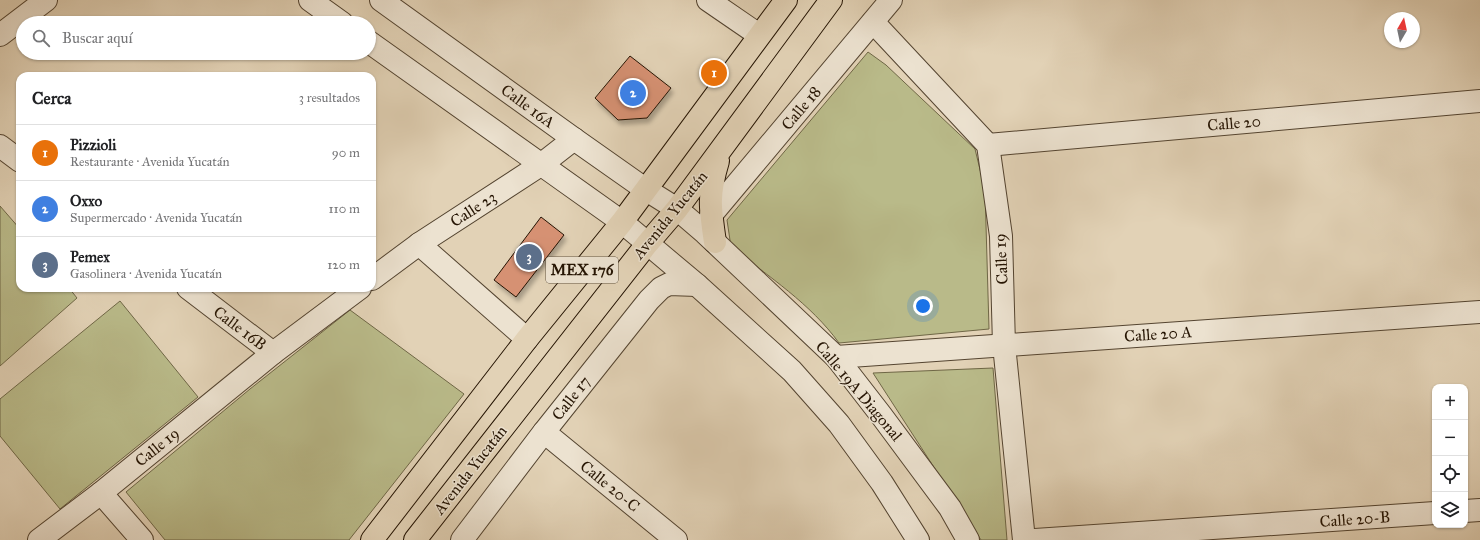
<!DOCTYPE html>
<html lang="es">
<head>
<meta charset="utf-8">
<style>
  :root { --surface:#fff; --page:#f6f6f6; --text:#202124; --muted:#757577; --line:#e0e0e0; --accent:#2563eb }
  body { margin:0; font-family:"IM FELL Great Primer",serif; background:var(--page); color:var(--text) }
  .controls { position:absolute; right:12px; bottom:12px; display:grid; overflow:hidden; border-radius:8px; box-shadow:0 1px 3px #0004 }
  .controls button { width:36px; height:36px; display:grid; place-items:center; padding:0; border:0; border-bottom:1px solid var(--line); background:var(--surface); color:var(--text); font:20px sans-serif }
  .compass { position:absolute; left:1384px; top:12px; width:36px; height:36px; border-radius:50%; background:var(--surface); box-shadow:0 1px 3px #0004; rotate:9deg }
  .you { position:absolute; left:923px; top:306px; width:14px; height:14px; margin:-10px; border:3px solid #fff; border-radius:50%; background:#1a73e8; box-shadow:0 0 0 6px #1a73e833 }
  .badge { display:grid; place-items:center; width:26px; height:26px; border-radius:50%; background:var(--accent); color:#fff; font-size:13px; font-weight:700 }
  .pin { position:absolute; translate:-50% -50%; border:2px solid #fff; box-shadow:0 1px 4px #0006 }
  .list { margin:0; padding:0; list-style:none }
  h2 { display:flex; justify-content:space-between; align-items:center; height:52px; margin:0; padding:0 16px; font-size:17px }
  h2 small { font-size:13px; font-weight:400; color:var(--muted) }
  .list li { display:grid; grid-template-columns:26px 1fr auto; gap:12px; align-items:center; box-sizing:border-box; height:56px; padding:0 16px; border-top:1px solid var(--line) }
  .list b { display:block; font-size:15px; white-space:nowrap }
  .list p { margin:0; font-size:13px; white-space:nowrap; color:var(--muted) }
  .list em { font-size:13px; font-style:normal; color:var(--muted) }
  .icon { flex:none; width:22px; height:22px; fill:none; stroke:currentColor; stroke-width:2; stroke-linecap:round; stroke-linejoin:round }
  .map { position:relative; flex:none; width:1480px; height:540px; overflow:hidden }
  .search { position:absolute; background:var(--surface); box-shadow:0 1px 3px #0004; left:16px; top:16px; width:360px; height:44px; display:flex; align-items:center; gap:10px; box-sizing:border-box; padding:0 14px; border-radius:22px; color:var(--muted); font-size:15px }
  .panel { position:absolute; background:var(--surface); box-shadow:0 1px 3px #0004; left:16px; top:72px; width:360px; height:220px; border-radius:12px }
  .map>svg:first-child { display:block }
  .green { fill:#b9ba89; stroke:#6f6746 }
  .building { fill:#d69173; stroke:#251403; filter:url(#shadow) }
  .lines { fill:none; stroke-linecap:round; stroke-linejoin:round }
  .minor-casing { stroke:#544430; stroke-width:24 }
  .major-casing { stroke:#251403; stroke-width:24 }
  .minor { stroke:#ece2d0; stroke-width:22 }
  .major { stroke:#e2d2b6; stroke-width:22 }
  .labels { text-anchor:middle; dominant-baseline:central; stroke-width:3; stroke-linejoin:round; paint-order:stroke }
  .shield { fill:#ece2d0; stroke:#615240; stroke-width:1 }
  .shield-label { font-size:15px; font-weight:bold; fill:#251403 }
  .street-label { font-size:16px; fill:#251403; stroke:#ece2d0 }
</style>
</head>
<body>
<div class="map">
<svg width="1480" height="540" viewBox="0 0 1480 540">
  <defs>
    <filter id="shadow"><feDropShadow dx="2.5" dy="4.5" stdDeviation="2" flood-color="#0004"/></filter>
  </defs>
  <rect width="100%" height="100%" fill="#e2d2b6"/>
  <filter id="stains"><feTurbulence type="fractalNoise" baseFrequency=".005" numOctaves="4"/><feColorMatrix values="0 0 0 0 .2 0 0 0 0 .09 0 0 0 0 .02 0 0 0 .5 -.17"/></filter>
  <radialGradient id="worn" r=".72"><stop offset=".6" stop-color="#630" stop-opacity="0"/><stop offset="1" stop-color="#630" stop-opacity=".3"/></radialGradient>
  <g class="green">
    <path d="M868,52L886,65L975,149L985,190L989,329L839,343C811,304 768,276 731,247L727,220Z"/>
    <polygon points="0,206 20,229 20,288 69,288 77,298 0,366"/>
    <polygon points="120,301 198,397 60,509 0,436 0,399"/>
    <polygon points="350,310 464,394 349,540 165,540 126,492 250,389"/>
    <polygon points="993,368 1007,540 981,540 873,373"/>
  </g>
  <g class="building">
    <polygon points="630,56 671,88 647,118 618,120 595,98"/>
    <polygon points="541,217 564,235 516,297 494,280"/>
  </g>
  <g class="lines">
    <defs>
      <g id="minor">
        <polyline points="310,0 342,23"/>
        <polyline points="381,0 574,139 645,189 677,209 705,233 836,357 881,415 950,508 968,540"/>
        <polyline points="708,0 759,35"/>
        <polyline points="873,22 988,145 1001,236 1004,345 1024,540"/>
        <polyline points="0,35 46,0"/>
        <polyline points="369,42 622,222 697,285 792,371 839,424 882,483 918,540"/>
        <polyline points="988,145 1480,101"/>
        <polyline points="0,146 20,161"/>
        <polyline points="711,215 891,0"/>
        <polyline points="419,244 527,339"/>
        <polyline points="372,279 419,244 542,164 574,139"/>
        <polyline points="188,288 273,353"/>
        <polyline points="836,357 1480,312"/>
        <polyline points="544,432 676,540"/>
        <polyline points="101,493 142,540"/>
        <polyline points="1465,511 1480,510"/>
        <polyline points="39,540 101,493 273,353 360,288"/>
        <polyline points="462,540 544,432 649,300 661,288 669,284 697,285"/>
        <polyline points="1035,540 1435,513"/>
      </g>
      <g id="major">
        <path d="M715,242C710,209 708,194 718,161"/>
        <polyline points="372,540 527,339 622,222 786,0"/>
        <polyline points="415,540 647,244 677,209 831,0"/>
      </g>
    </defs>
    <use href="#minor" class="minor-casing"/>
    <use href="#major" class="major-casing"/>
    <use href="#minor" class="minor"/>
    <use href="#major" class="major"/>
  </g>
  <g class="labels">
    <rect class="shield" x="546" y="257" width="72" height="26" rx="3"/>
    <g class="shield-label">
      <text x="582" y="270">MEX 176</text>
    </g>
    <g class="street-label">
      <text transform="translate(528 106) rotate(36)">Calle 16A</text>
      <text transform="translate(801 108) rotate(-50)">Calle 18</text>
      <text transform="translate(1234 123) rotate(-5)">Calle 20</text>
      <text transform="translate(473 209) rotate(-33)">Calle 23</text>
      <text transform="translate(670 215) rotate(-51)">Avenida Yucatán</text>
      <text transform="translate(1001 259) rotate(-93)">Calle 19</text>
      <text transform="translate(240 328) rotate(37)">Calle 16B</text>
      <text transform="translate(1158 334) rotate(-4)">Calle 20 A</text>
      <text transform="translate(859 391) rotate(50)">Calle 19A Diagonal</text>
      <text transform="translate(571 398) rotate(-52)">Calle 17</text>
      <text transform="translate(157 447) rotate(-39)">Calle 19</text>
      <text transform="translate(470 470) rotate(-52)">Avenida Yucatán</text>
      <text transform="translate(610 486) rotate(39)">Calle 20-C</text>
      <text transform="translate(1355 519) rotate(-4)">Calle 20-B</text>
    </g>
  </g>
  <rect width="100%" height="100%" filter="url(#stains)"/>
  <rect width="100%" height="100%" fill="url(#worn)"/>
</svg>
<div class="controls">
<button>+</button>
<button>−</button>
<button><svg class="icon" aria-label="locate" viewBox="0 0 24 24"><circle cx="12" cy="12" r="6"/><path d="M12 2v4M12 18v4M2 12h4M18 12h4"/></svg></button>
<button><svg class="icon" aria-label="layers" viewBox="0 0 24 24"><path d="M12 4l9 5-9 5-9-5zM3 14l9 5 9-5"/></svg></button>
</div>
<svg class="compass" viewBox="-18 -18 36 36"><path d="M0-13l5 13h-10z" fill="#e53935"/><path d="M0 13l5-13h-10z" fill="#757577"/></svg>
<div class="you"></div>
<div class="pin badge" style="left:714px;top:73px;background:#e8710a">1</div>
<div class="pin badge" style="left:633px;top:93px;background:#3f7fe0">2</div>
<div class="pin badge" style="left:529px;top:257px;background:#5c6f8a">3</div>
<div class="search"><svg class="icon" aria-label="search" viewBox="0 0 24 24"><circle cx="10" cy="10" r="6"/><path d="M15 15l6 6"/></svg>Buscar aquí</div>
<section class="panel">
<h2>Cerca<small>3 resultados</small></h2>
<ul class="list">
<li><span class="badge" style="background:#e8710a">1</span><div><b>Pizzioli</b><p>Restaurante · Avenida Yucatán</p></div><em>90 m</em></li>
<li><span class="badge" style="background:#3f7fe0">2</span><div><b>Oxxo</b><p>Supermercado · Avenida Yucatán</p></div><em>110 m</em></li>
<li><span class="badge" style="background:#5c6f8a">3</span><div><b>Pemex</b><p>Gasolinera · Avenida Yucatán</p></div><em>120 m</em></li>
</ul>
</section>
</div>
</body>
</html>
